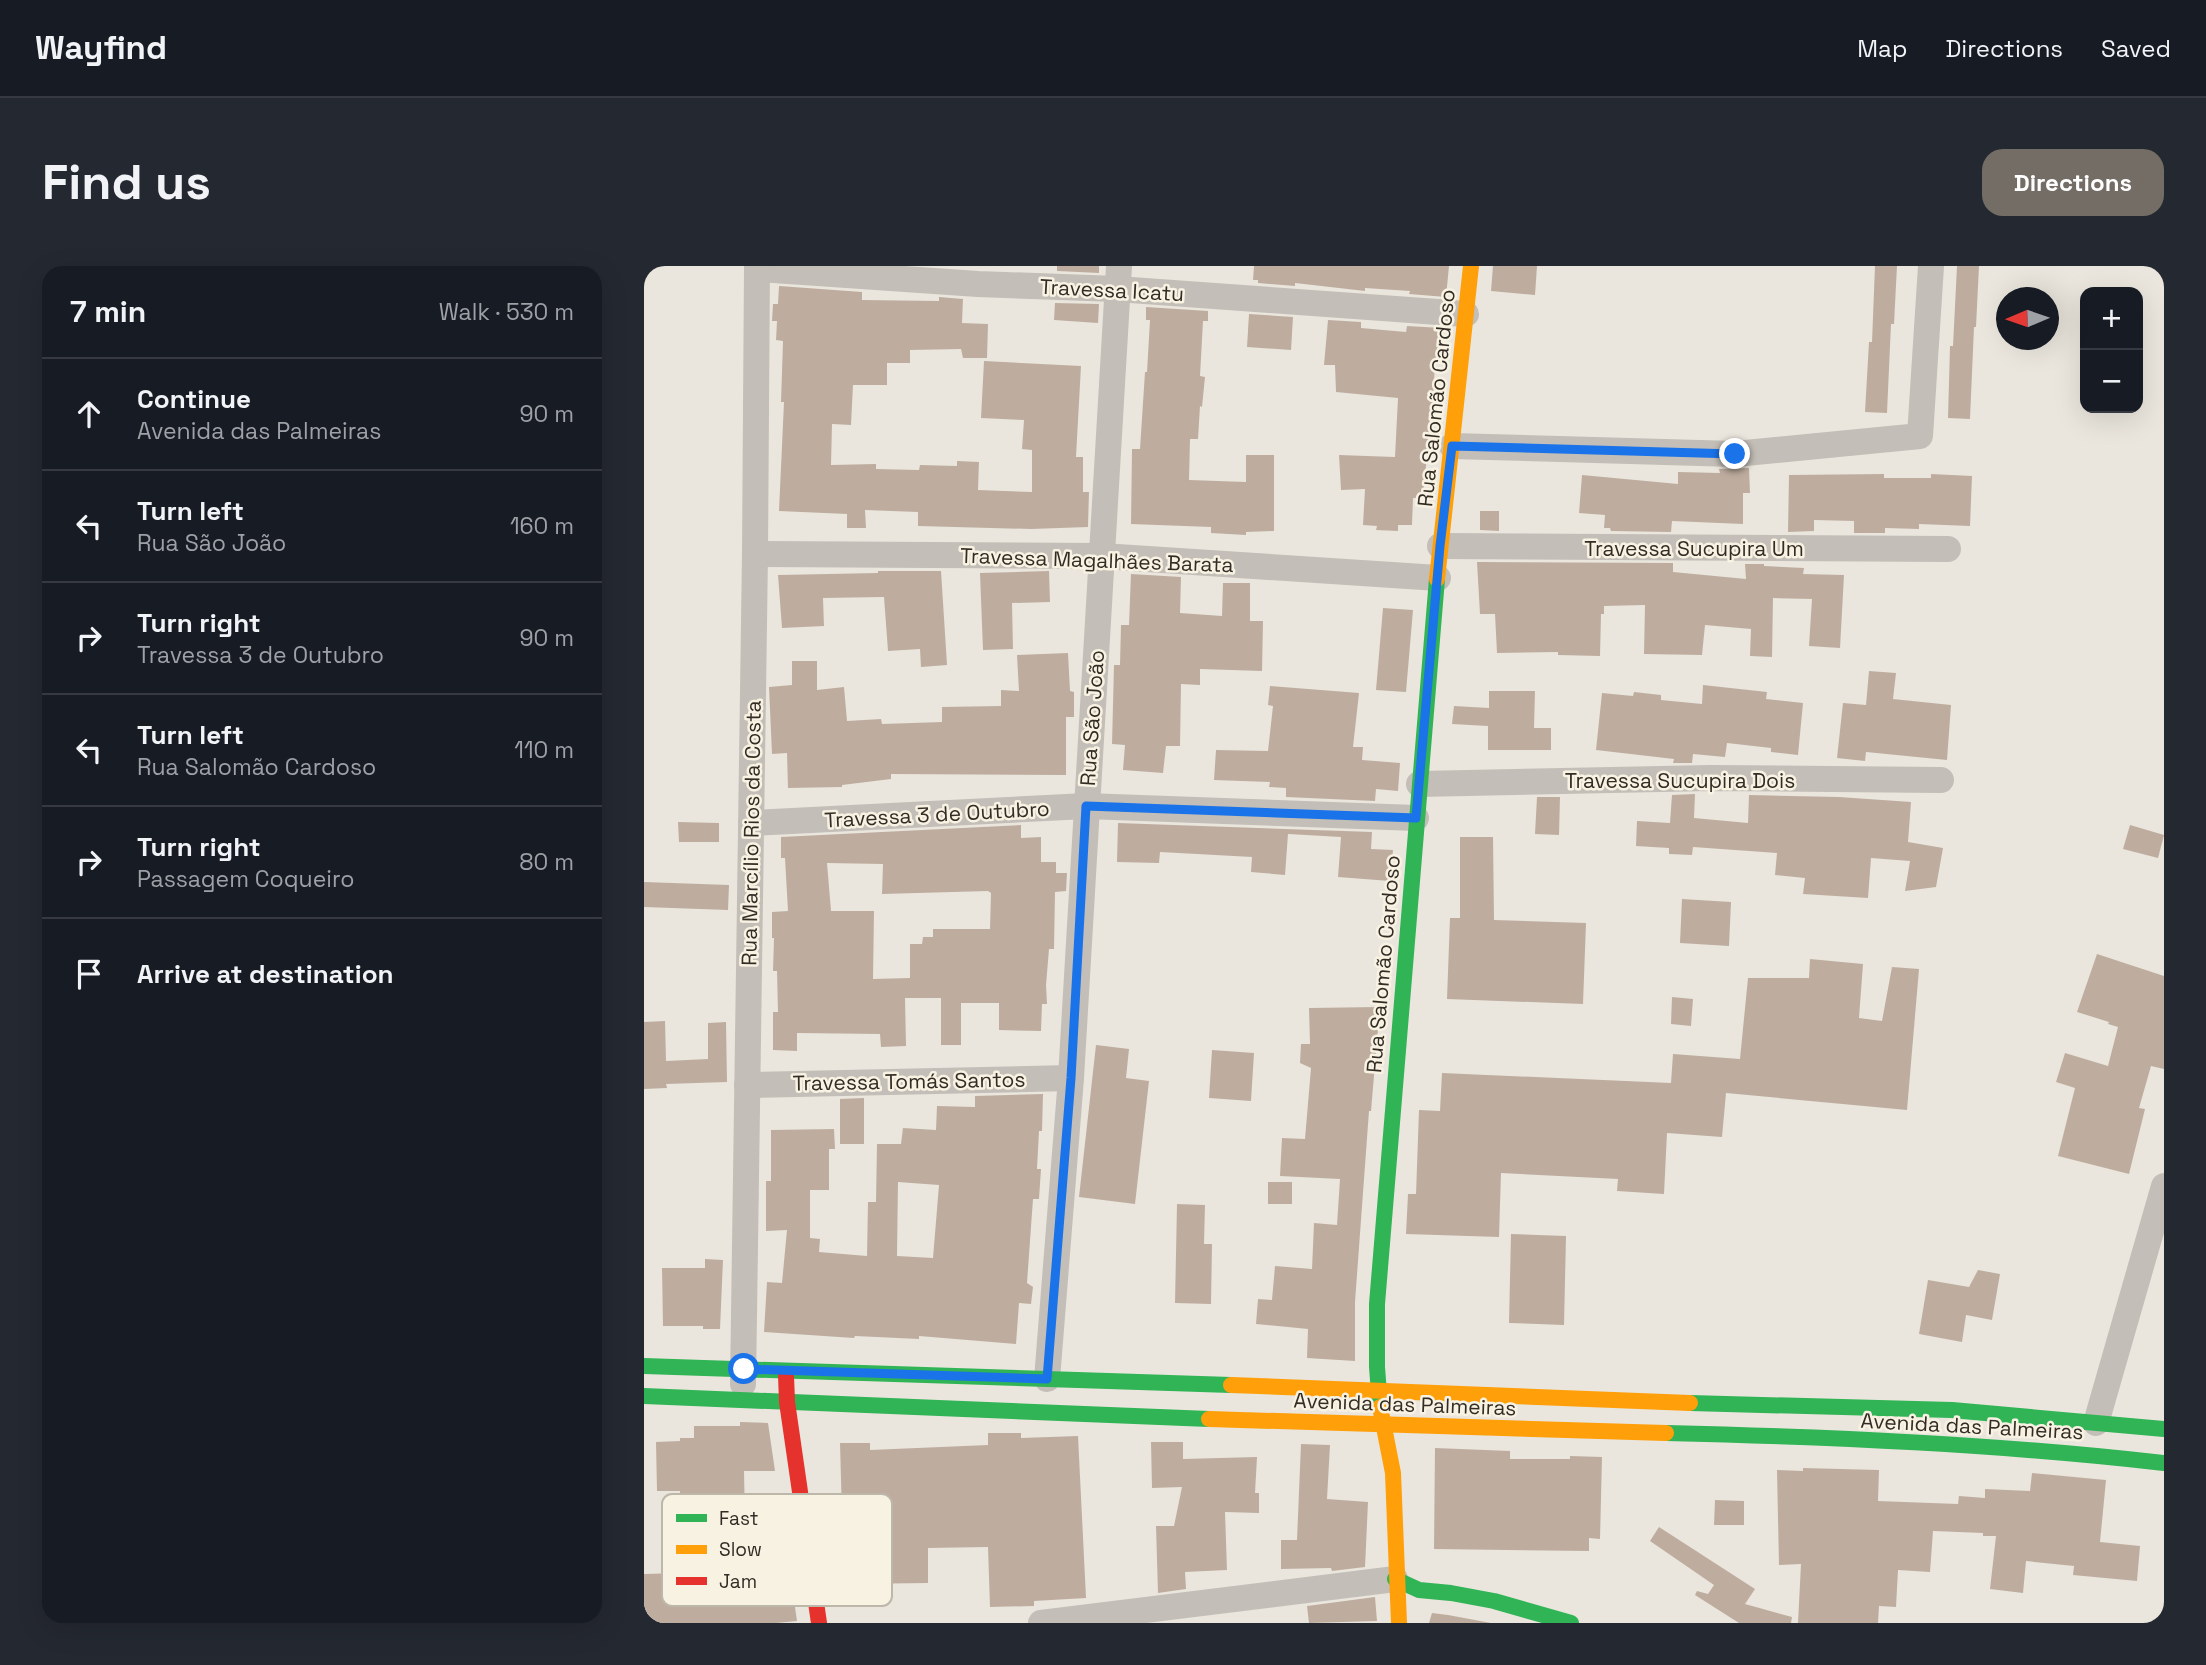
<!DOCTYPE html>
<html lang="en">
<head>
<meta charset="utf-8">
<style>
  :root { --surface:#171b24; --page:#242831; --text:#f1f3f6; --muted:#9ea1a6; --line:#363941; --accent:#736d65 }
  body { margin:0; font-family:"Space Grotesk",sans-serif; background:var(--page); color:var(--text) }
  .controls { position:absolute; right:21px; top:21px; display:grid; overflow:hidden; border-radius:14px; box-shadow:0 7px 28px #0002 }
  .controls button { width:63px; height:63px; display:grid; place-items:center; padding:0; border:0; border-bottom:2px solid var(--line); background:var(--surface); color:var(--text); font:35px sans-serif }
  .compass { position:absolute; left:1352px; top:21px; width:63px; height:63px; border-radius:50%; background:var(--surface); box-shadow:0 7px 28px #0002; rotate:268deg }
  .stop { position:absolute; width:21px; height:21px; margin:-16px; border:5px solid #1a73e8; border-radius:50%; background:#fff }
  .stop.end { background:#1a73e8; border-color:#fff; box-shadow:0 2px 7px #0008 }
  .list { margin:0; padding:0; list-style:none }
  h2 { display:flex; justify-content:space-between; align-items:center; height:91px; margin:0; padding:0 28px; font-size:30px }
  h2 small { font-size:23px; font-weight:400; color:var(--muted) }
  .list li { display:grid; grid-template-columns:46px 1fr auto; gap:21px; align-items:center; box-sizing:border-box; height:112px; padding:0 28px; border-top:2px solid var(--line) }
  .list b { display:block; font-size:26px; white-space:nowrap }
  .list p { margin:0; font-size:23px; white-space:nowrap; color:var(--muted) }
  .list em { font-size:23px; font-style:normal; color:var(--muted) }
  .icon { flex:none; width:38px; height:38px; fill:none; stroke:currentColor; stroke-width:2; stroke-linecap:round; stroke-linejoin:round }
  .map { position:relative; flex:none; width:1520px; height:1357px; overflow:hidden; border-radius:21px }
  header { display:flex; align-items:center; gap:42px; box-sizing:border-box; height:98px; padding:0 35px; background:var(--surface); border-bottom:2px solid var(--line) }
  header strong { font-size:33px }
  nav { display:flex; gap:38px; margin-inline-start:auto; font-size:24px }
  .intro { display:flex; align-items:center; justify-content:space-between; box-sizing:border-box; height:168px; padding:0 42px }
  h1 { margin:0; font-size:49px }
  .button { padding:18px 32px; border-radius:21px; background:var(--accent); color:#fff; font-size:24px; font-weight:700 }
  main { display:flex; gap:42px; padding:0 42px }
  aside { flex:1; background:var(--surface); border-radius:21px; box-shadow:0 7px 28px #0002 }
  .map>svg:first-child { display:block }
  .building { fill:#bead9f; fill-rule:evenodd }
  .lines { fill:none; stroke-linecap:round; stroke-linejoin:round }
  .street { stroke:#c3beb7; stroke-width:26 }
  .fast { stroke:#30b455; stroke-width:16 }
  .slow { stroke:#ff9f0a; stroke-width:16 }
  .jam { stroke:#e5322d; stroke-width:16 }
  .route { stroke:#1a73e8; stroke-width:9 }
  .labels { text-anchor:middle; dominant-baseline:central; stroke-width:5; stroke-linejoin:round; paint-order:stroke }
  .street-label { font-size:21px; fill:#332c25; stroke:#f8f2e3 }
  .key { fill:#f8f2e3; stroke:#bdb7aa; stroke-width:2 }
  .key-label { font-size:19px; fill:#332c25 }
</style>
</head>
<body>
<header>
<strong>Wayfind</strong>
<nav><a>Map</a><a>Directions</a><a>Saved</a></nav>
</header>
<div class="intro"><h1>Find us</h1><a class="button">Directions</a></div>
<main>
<aside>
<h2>7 min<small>Walk · 530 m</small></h2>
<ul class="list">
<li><svg class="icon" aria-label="ahead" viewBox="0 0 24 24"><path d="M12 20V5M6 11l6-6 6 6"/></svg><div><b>Continue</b><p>Avenida das Palmeiras</p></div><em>90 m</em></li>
<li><svg class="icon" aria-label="left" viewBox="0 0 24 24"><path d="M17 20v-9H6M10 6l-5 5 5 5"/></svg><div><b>Turn left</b><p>Rua São João</p></div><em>160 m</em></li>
<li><svg class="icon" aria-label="right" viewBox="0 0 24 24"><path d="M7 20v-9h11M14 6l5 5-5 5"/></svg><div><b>Turn right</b><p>Travessa 3 de Outubro</p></div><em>90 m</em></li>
<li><svg class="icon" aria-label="left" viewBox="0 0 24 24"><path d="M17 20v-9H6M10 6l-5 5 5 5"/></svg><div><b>Turn left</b><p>Rua Salomão Cardoso</p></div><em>110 m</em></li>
<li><svg class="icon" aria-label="right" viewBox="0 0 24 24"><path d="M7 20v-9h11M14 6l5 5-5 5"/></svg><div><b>Turn right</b><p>Passagem Coqueiro</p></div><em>80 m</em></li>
<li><svg class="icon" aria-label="arrive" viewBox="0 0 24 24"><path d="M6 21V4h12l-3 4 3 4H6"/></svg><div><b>Arrive at destination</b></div></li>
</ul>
</aside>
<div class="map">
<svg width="1520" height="1357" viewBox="0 0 1520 1357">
  <rect width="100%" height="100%" fill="#eae6dd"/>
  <g class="building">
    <polygon points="413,0 455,0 455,7 413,5"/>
    <polygon points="610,0 805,0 802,31 765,28 766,25 721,22 721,25 651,17 651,20 614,17 614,14 609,14"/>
    <polygon points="849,0 893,0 891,29 847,25"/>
    <polygon points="1231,0 1253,0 1250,58 1247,58 1243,147 1221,146 1225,76 1228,76"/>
    <polygon points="1313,0 1335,0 1332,61 1330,61 1326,153 1304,152 1306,80 1309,80"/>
    <polygon points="135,20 218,26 218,34 295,35 295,31 319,33 318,57 344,58 343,92 319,92 317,83 266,84 266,97 243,97 243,119 209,119 207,159 188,158 187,199 232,198 232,203 275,204 276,199 313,200 313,195 335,196 334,224 388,226 388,184 378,183 380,154 337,152 340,95 437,100 432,191 439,191 439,226 445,226 444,261 387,263 274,260 274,246 221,244 222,262 203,262 203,248 135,245 140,136 137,136 139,75 132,74 133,55 128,55 129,38 134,38"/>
    <polygon points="411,37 455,38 454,57 410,54"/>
    <polygon points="502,41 564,45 564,55 559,55 556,110 561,111 558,141 556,140 554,173 546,173 545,214 602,216 602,189 630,189 630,265 602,266 602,269 567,267 567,261 487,258 488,183 496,183 501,106 503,106 506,54 502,54"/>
    <polygon points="605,48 649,51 647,84 603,81"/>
    <polygon points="684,54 717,56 717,62 762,66 763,60 798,62 794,97 791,97 788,153 786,156 779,232 769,232 768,259 754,259 754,265 732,264 733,260 719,259 721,223 697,224 695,189 751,191 754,132 692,126 691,99 680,99"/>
    <polygon points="1105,202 1106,227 1099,227 1099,258 1028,255 1027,266 967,265 966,262 960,262 961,249 935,247 938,209 1034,218 1034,206 1076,207 1075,203"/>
    <polygon points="1240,208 1240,212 1287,212 1287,208 1328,210 1326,260 1275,258 1275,263 1241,262 1241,267 1210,267 1210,255 1170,254 1170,265 1144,266 1145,209"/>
    <polygon points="836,245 855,245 855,265 836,264"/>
    <polygon points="833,296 1029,297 1029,306 1102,313 1101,298 1120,298 1120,300 1160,302 1159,308 1200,309 1196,382 1165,380 1168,333 1129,332 1128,391 1106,390 1107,363 1061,359 1058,389 1000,388 1001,339 960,340 960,348 957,348 956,390 914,389 914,386 853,387 851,348 836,348"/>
    <polygon points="234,305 297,305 303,399 277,401 276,383 244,385 240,331 179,332 180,360 138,362 134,309 234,307"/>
    <polygon points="405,305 406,336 368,337 369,383 339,384 336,307"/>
    <polygon points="487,308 537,311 536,347 578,350 579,317 606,317 606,355 619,355 618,405 556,403 556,419 537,418 536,480 522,480 519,507 479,504 481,479 468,478 470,399 476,399 477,359 485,359"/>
    <polygon points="739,342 769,344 762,426 732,424"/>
    <polygon points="424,387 426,425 430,426 430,451 422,451 422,509 247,508 247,513 198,519 198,521 144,522 143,487 128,488 125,421 148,419 148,395 173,395 173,424 200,421 203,455 237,453 238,458 298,456 298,441 357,440 357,424 375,425 373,389"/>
    <polygon points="1225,405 1252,407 1249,433 1307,439 1303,494 1222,486 1221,495 1193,492 1199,437 1222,439"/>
    <polygon points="1059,419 1123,426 1122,433 1159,437 1154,489 1127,486 1127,482 1083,477 1081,491 1049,488 1048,497 1029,497 1030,493 952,484 958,427 989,430 990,426 1017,429 1017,434 1058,438"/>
    <polygon points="626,420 715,427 709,481 719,481 718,494 756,497 754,525 732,523 731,535 642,531 642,522 625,521 626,516 570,514 572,484 624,485 629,440 624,439"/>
    <polygon points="845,425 891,425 890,462 907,462 907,484 844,484 844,460 808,458 810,440 845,442"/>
    <polygon points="1051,528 1050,552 1104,557 1105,529 1195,531 1267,536 1264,576 1299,582 1292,621 1261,625 1266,595 1227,592 1224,632 1159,628 1161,612 1131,609 1133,587 1049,581 1048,589 1025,588 1025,582 992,580 993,555 1026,557 1028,529"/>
    <polygon points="893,531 916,531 915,569 891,568"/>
    <polygon points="34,556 75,557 75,576 35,576"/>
    <polygon points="474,557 728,566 727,583 749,584 746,615 694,611 697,571 644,568 641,609 607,606 608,591 516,586 515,597 473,596"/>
    <path d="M377,559V572L397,571V596H412V607H423L422,625L411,626L410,683H405L402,719L403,738H398L397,765L355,764V737H317V779H297V732H261L262,780L237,781L236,768L153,767V785L129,784V746H134L133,705H129L130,672H128V646L144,645L141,592H137V571ZM183,597L239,598L238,628L344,625L347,627L346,663H289V671H279L278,678H266V712L229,713L230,645H187Z"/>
    <polygon points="1486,559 1520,569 1514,592 1479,583"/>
    <polygon points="816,571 849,571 850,654 942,657 939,738 803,733 806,652 816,652"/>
    <polygon points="0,616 85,619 84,644 0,641"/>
    <polygon points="1038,633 1087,636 1085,680 1036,677"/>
    <polygon points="1453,688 1520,710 1520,803 1507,800 1495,842 1501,843 1485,908 1414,890 1431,822 1412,816 1421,787 1464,800 1474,761 1464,758 1465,756 1433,746"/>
    <polygon points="1166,693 1219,698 1215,752 1238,755 1248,701 1275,703 1263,844 1082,827 1078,871 1023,867 1020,928 973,925 974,913 857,907 855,971 762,968 764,928 772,928 775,844 796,845 798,807 1027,817 1029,788 1096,793 1104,712 1165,712"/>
    <polygon points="1028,731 1049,733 1047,760 1027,758"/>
    <polygon points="734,741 734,763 727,845 725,845 711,1036 711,1095 663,1092 664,1063 612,1058 614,1033 628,1034 631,1000 668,1003 670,957 693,959 696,913 636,910 638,872 661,873 667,802 656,797 657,778 666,778 665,742"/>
    <polygon points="21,755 22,795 64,793 64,757 82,756 83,816 22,818 23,822 0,823 0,756"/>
    <polygon points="452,779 485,783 482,812 505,815 491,938 435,931"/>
    <polygon points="568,784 610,787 607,835 565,832"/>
    <path d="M399,828L398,865H395L393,903H397L395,933H389L383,1017L389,1021L387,1038L375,1037L372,1078L275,1070V1073L211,1070L210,1072L120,1066L123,1016L138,1017L143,964L122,965V915H127V864L190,863L191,883H185V924H166V972L176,973L175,986L223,990L224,936H232L233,878H257L259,862L292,864L293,840L331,841V830ZM254,916L295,919L289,992L253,990Z"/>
    <polygon points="220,832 220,878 196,878 196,833"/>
    <rect x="624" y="916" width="24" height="22"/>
    <polygon points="533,938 561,939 560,978 568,978 567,1038 531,1037"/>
    <polygon points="867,968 922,970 920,1059 865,1057"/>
    <polygon points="61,993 79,994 76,1063 59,1063 59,1060 19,1060 18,1002 61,1002"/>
    <polygon points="1334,1004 1356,1008 1348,1054 1322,1049 1318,1076 1275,1068 1284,1014 1325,1021"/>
    <polygon points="96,1156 124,1157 131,1205 100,1205 101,1255 138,1251 153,1355 132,1357 0,1357 0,1308 74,1306 75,1331 112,1328 107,1287 77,1290 74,1259 36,1259 36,1225 13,1225 12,1176 36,1175 36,1172 50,1172 50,1160 96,1160"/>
    <polygon points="344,1167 377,1167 377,1172 434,1170 442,1332 390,1335 390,1340 346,1341 344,1281 284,1282 284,1317 208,1318 207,1286 199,1286 196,1177 226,1177 226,1184 344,1179"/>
    <polygon points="507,1176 539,1176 539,1193 613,1191 611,1227 615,1227 615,1247 581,1246 583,1304 541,1306 542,1323 514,1327 512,1260 530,1260 538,1221 508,1222"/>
    <polygon points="657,1178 686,1179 683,1233 724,1236 721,1301 688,1305 687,1302 637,1303 637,1274 653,1274"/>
    <polygon points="791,1182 866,1185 866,1193 926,1193 926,1190 958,1191 956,1273 945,1272 945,1285 790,1283"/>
    <polygon points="1159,1202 1235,1204 1234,1235 1314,1238 1315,1230 1341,1232 1341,1223 1386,1225 1388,1207 1462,1214 1456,1276 1496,1280 1493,1315 1429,1309 1430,1300 1382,1295 1379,1327 1346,1323 1352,1270 1339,1270 1339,1267 1289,1265 1286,1306 1254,1304 1252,1341 1235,1340 1234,1357 1154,1357 1157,1298 1135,1299 1133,1204 1159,1205"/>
    <polygon points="1071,1234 1100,1235 1100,1259 1070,1259"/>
    <polygon points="1015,1261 1111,1323 1101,1338 1148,1351 1147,1357 1095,1357 1051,1329 1053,1325 1064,1328 1070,1319 1006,1275"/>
    <polygon points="731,1331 733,1355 665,1357 663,1340"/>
    <polygon points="788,1347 804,1349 847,1357 785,1357"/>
  </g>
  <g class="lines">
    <g class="street">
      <polyline points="113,3 334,18 473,23 822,48"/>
      <polyline points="808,180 1091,188 1276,170 1287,0"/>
      <polyline points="796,280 1304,283"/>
      <polyline points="111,288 458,290 794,312"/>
      <polyline points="775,518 1067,512 1297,514"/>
      <polyline points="107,557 442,540 772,552"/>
      <polyline points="103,819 427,812"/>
      <polyline points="403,1113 427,812 475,0"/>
      <polyline points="99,1118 111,288 113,0"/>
      <polyline points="1452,1157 1520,920"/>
      <polyline points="397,1357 751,1313"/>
    </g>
    <g class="fast">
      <polyline points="0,1100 587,1119"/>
      <polyline points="0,1130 565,1153"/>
      <polyline points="1046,1137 1308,1144 1520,1163"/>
      <polyline points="736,1141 733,1101 733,1038 793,313"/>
      <path d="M1022,1167C1188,1171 1354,1178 1520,1197"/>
      <polyline points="751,1313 775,1324 807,1327 850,1335 927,1357"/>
    </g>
    <g class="slow">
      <polyline points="793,313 827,0"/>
      <polyline points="587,1119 1046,1137"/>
      <polyline points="736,1141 749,1207 755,1357"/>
      <polyline points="565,1153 1022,1167"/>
    </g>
    <polyline class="jam" points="142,1109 143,1136 175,1357"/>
  </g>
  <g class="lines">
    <polyline class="route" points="100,1103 403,1113 427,812 442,540 772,552 796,280 808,180 1091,188"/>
  </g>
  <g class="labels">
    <g class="street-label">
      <text transform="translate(468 24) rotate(3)">Travessa Icatu</text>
      <text transform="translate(792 132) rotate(-84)">Rua Salomão Cardoso</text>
      <text x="1050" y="282">Travessa Sucupira Um</text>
      <text transform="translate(453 294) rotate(2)">Travessa Magalhães Barata</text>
      <text transform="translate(448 452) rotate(-86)">Rua São João</text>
      <text x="1036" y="514">Travessa Sucupira Dois</text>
      <text transform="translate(293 548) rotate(-3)">Travessa 3 de Outubro</text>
      <text transform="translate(107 567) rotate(-89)">Rua Marcílio Rios da Costa</text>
      <text transform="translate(739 698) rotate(-85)">Rua Salomão Cardoso</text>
      <text transform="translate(265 815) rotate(-1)">Travessa Tomás Santos</text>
      <text transform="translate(761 1138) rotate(2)">Avenida das Palmeiras</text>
      <text transform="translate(1328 1160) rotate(3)">Avenida das Palmeiras</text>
    </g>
  </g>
  <rect x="18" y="1228" width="230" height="112" rx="10" class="key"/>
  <rect x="32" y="1248" width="31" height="8" fill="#30b455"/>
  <rect x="32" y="1279" width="31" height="9" fill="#ff9f0a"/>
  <rect x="32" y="1311" width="31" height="8" fill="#e5322d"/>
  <g class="key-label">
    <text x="75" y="1259">Fast</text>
    <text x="75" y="1290">Slow</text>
    <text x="75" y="1322">Jam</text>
  </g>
</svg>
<div class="controls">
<button>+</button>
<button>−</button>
</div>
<svg class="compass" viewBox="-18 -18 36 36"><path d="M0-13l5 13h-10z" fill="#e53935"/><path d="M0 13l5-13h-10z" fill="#9ea1a6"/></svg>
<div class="stop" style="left:100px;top:1103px"></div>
<div class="stop end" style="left:1091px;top:188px"></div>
</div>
</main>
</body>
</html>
